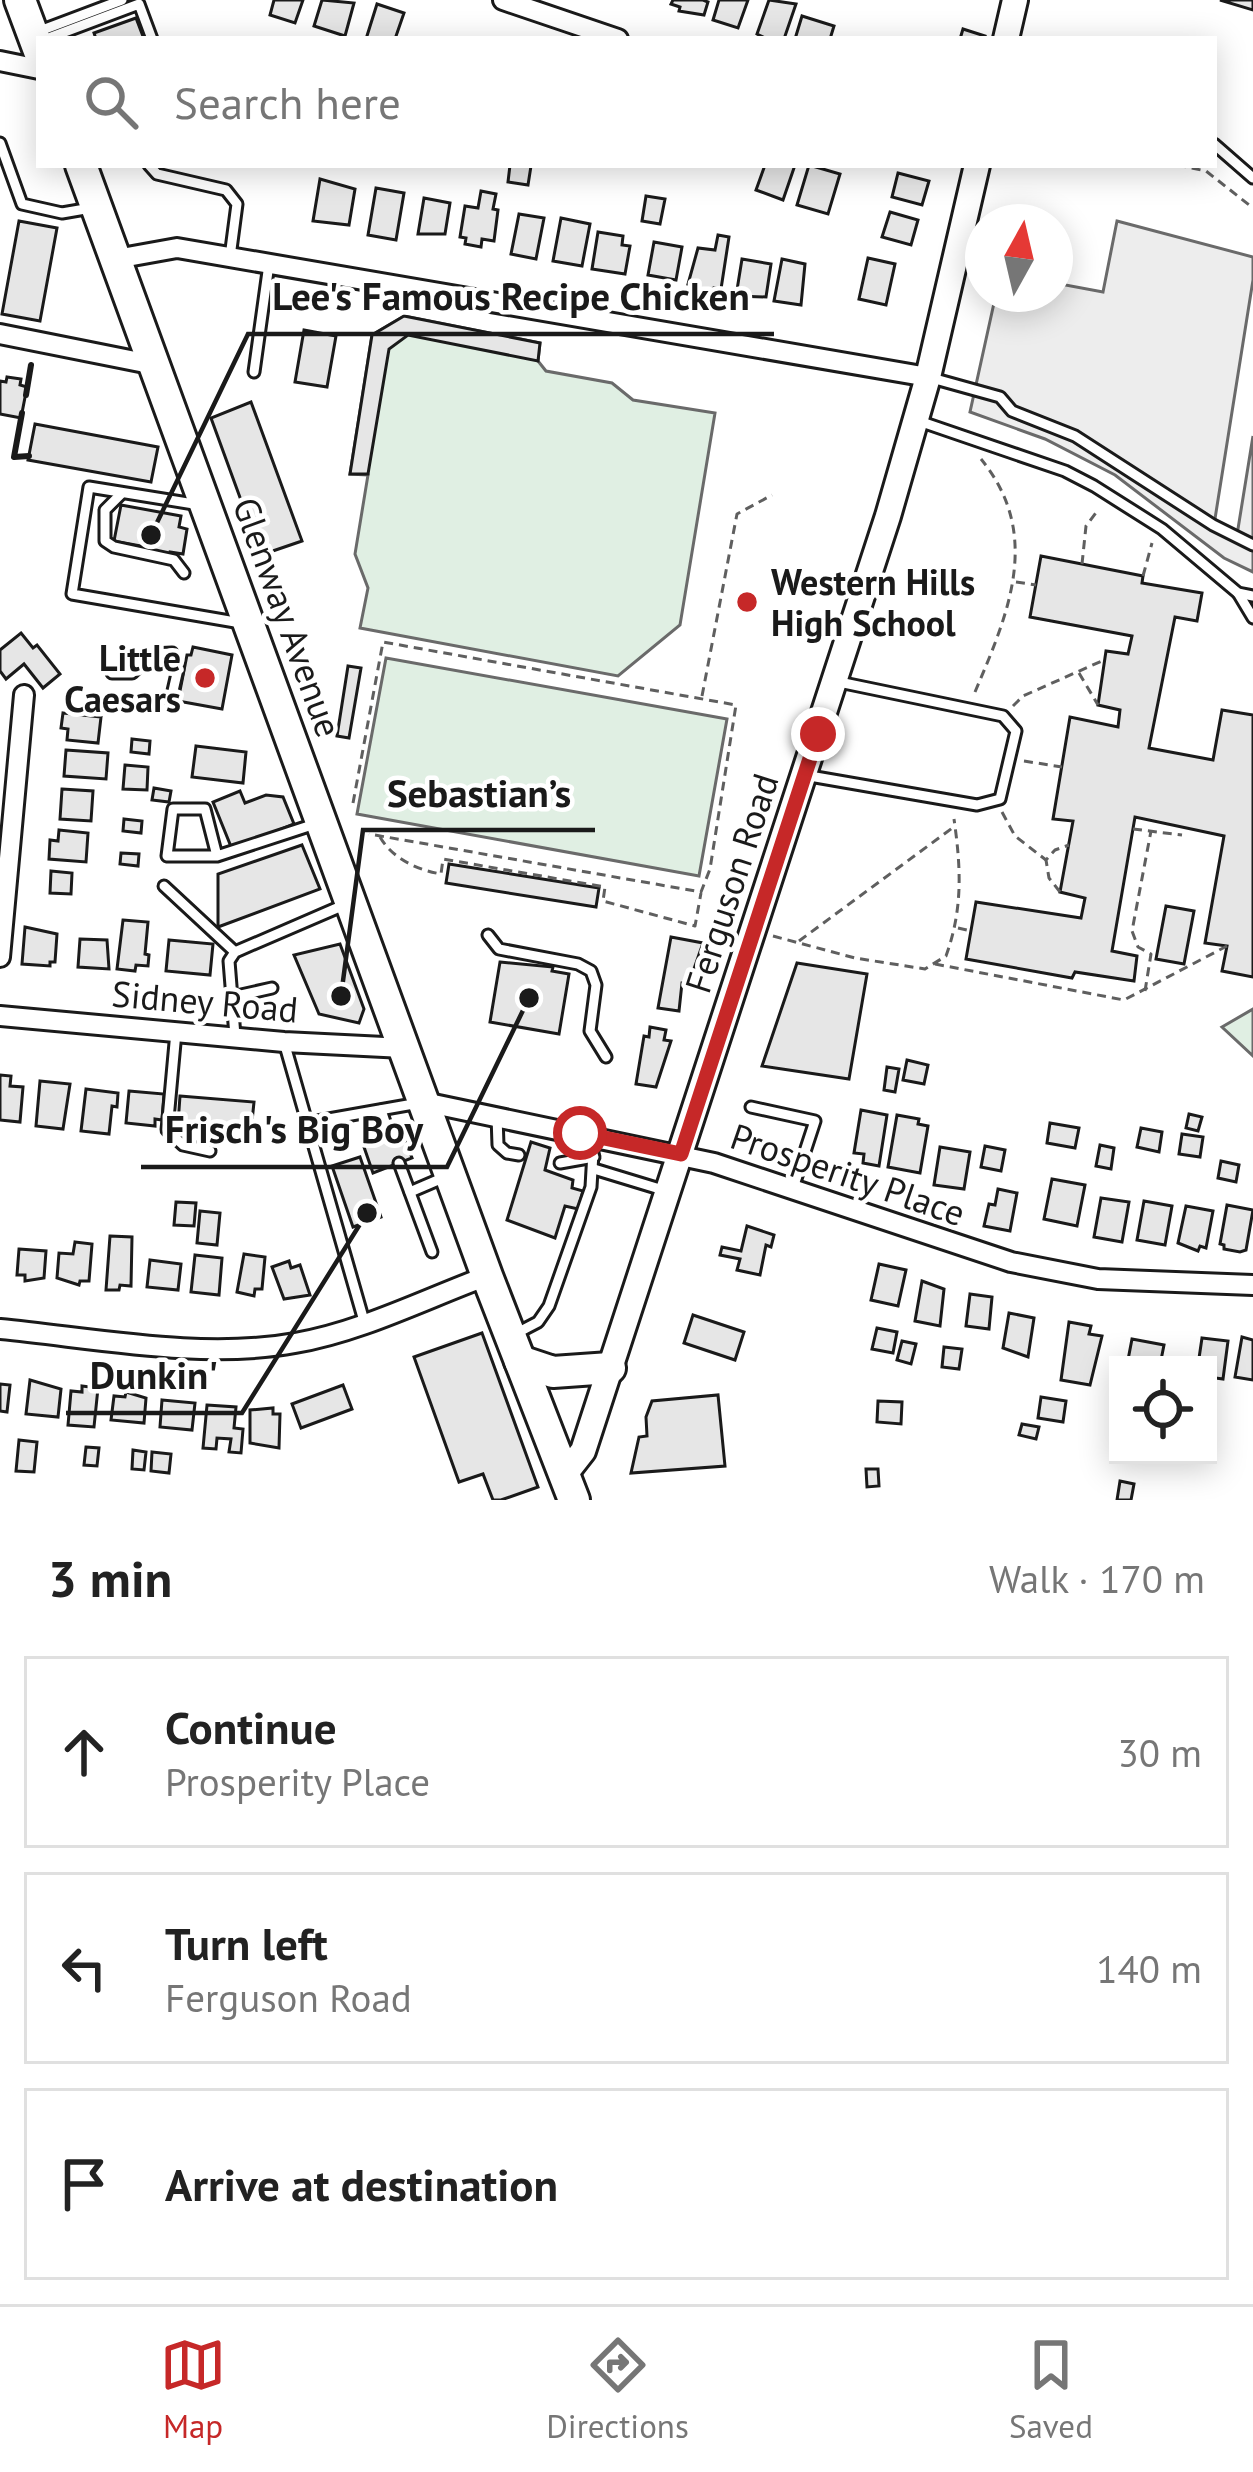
<!DOCTYPE html>
<html lang="en">
<head>
<meta charset="utf-8">
<style>
  :root { --surface:#fff; --page:#f6f6f6; --text:#222; --muted:#767676; --line:#e0e0e0; --accent:#c62828 }
  body { margin:0; font-family:"PT Sans",sans-serif; background:var(--page); color:var(--text) }
  .controls { position:absolute; right:36px; bottom:36px; display:grid; overflow:hidden; border-radius:0px; box-shadow:0 6px 30px #0003 }
  .controls button { width:108px; height:108px; display:grid; place-items:center; padding:0; border:0; border-bottom:3px solid var(--line); background:var(--surface); color:var(--text); font:60px sans-serif }
  .compass { position:absolute; left:965px; top:204px; width:108px; height:108px; border-radius:50%; background:var(--surface); box-shadow:0 6px 30px #0003; rotate:8deg }
  .stop { position:absolute; width:36px; height:36px; margin:-27px; border:9px solid #c62828; border-radius:50%; background:#fff }
  .stop.end { background:#c62828; border-color:#fff; box-shadow:0 3px 12px #0008 }
  .list { margin:0; padding:0; list-style:none }
  h2 { display:flex; justify-content:space-between; align-items:center; height:156px; margin:0; padding:0 48px; font-size:51px }
  h2 small { font-size:39px; font-weight:400; color:var(--muted) }
  .list li { display:grid; grid-template-columns:78px 1fr auto; gap:36px; align-items:center; box-sizing:border-box; height:192px; margin:0 24px 24px; padding:0 24px; border:3px solid var(--line); border-radius:0px }
  .list b { display:block; font-size:45px; white-space:nowrap }
  .list p { margin:0; font-size:39px; white-space:nowrap; color:var(--muted) }
  .list em { font-size:39px; font-style:normal; color:var(--muted) }
  .icon { flex:none; width:66px; height:66px; fill:none; stroke:currentColor; stroke-width:2; stroke-linecap:round; stroke-linejoin:round }
  .map { position:relative; flex:none; width:1253px; height:1500px; overflow:hidden }
  .search { position:absolute; background:var(--surface); box-shadow:0 6px 30px #0003; left:36px; right:36px; top:36px; height:132px; display:flex; align-items:center; gap:30px; box-sizing:border-box; padding:0 42px; border-radius:0px; color:var(--muted); font-size:45px }
  .sheet { height:804px; background:var(--surface) }
  nav { display:flex; justify-content:space-around; align-items:center; box-sizing:border-box; height:168px; border-top:3px solid var(--line); background:var(--surface); font-size:33px; color:var(--muted) }
  nav a { display:grid; justify-items:center; gap:6px }
  nav .on { color:var(--accent) }
  .map>svg:first-child { display:block }
  .green { fill:#e0efe3; stroke:#6a6a6a; stroke-width:3 }
  .parking { fill:#ededed; stroke:#6a6a6a; stroke-width:3 }
  .building { fill:#e6e6e6; stroke:#1a1a1a; stroke-width:3 }
  .lines { fill:none; stroke-linecap:round; stroke-linejoin:round }
  .service-casing { stroke:#1a1a1a; stroke-width:15 }
  .minor-casing { stroke:#1a1a1a; stroke-width:24 }
  .tertiary-casing { stroke:#1a1a1a; stroke-width:30 }
  .primary-casing { stroke:#1a1a1a; stroke-width:36 }
  .path { stroke:#5f5f5f; stroke-width:3; stroke-dasharray:9 6; stroke-linecap:butt }
  .service { stroke:#fff; stroke-width:9 }
  .minor { stroke:#fff; stroke-width:18 }
  .tertiary { stroke:#fff; stroke-width:24 }
  .primary { stroke:#fff; stroke-width:30 }
  .wall { stroke:#1a1a1a; stroke-width:6 }
  .route { stroke:#c62828; stroke-width:15 }
  .poi-dot { fill:#c62828; stroke:#fff; stroke-width:4.5 }
  .labels { text-anchor:middle; dominant-baseline:central; stroke-width:9; stroke-linejoin:round; paint-order:stroke }
  .poi-label { font-size:36px; font-weight:bold; fill:#1a1a1a; stroke:#fff; text-anchor:start }
  .street-label { font-size:36px; fill:#1a1a1a; stroke:#fff }
  .leader { fill:none; stroke:#1a1a1a; stroke-width:4.5 }
  .callout-dot { fill:#1a1a1a; stroke:#fff; stroke-width:4.5 }
  .callout-label { font-size:39px; text-anchor:middle; font-weight:bold; fill:#1a1a1a; stroke:#fff; stroke-width:9; stroke-linejoin:round; paint-order:stroke }
</style>
</head>
<body>
<div class="map">
<svg width="1253" height="1500" viewBox="0 0 1253 1500">
  <rect width="100%" height="100%" fill="#fff"/>
  <g class="green">
    <polygon points="404,316 540,343 538,361 546,371 612,383 633,400 715,413 680,625 618,676 360,628 368,588 355,554 368,475 350,474 372,335"/>
    <polygon points="386,658 727,719 699,876 357,814"/>
    <polygon points="1253,1009 1253,1056 1222,1027"/>
  </g>
  <polygon class="parking" points="1117,221 1253,257 1253,280 1214,525 1237,535 1253,436 1253,572 1224,558 1115,475 1045,439 970,412 996,294 1055,294 1055,283 1103,292"/>
  <g class="building">
    <polygon points="274,0 303,0 295,23 270,15"/>
    <polygon points="322,0 354,3 345,36 314,26"/>
    <polygon points="673,0 703,0 708,2 704,15 679,11 680,7 671,4"/>
    <polygon points="719,0 748,0 738,28 713,20"/>
    <polygon points="769,0 796,4 784,39 767,39 757,34"/>
    <polygon points="1220,0 1253,0 1253,10"/>
    <polygon points="377,4 404,13 395,39 366,39"/>
    <polygon points="802,16 834,26 830,39 795,39"/>
    <polygon points="136,18 144,39 96,39 94,33"/>
    <polygon points="963,29 985,36 984,39 960,39"/>
    <polygon points="510,165 531,166 528,185 508,182"/>
    <polygon points="765,165 795,165 783,200 756,190"/>
    <polygon points="809,165 840,174 828,214 797,205"/>
    <polygon points="898,173 929,181 922,205 892,197"/>
    <polygon points="320,179 355,189 349,225 313,221"/>
    <polygon points="376,188 404,193 396,240 368,235"/>
    <polygon points="481,191 496,194 493,209 498,210 494,241 482,239 481,247 465,244 466,238 460,237 465,206 478,208"/>
    <polygon points="646,196 665,199 660,224 642,221"/>
    <polygon points="424,198 450,203 445,234 418,234"/>
    <polygon points="890,212 918,220 911,245 882,237"/>
    <polygon points="519,214 544,218 536,259 511,254"/>
    <polygon points="561,218 590,224 582,266 553,261"/>
    <polygon points="19,221 57,228 40,321 2,314"/>
    <polygon points="598,232 623,236 622,245 630,246 625,274 592,269"/>
    <polygon points="718,235 729,237 721,289 714,288 713,293 693,290 693,285 688,284 698,248 715,250"/>
    <polygon points="654,242 682,247 676,280 648,275"/>
    <polygon points="868,258 895,264 886,305 859,299"/>
    <polygon points="742,259 771,264 766,297 736,296"/>
    <polygon points="782,259 805,264 801,305 774,301"/>
    <polygon points="404,316 540,343 538,361 408,335 389,349 368,474 350,474 372,335"/>
    <polygon points="304,330 336,336 327,387 295,382"/>
    <polygon points="7,377 21,379 20,385 27,387 21,418 0,414 0,381 6,382"/>
    <polygon points="251,402 302,541 261,555 211,418"/>
    <polygon points="35,424 158,447 151,482 28,460"/>
    <polygon points="121,505 181,516 179,527 187,529 183,554 170,552 169,556 150,552 151,548 114,541"/>
    <polygon points="1041,556 1143,576 1142,583 1202,593 1197,621 1175,617 1149,748 1213,760 1222,710 1253,715 1253,977 1222,971 1227,946 1205,943 1224,836 1135,817 1112,951 1137,956 1134,981 1075,972 1072,978 966,959 976,902 1081,918 1085,898 1060,892 1073,821 1053,819 1070,717 1118,727 1120,710 1098,705 1106,651 1128,654 1132,636 1030,617"/>
    <polygon points="21,633 33,648 37,645 60,674 43,688 24,664 6,679 0,671 0,650"/>
    <polygon points="193,647 232,655 222,709 178,701 187,655 191,655"/>
    <polygon points="348,666 361,668 349,738 337,736"/>
    <polygon points="63,713 101,717 98,743 67,740 68,729 61,728"/>
    <polygon points="132,739 150,741 149,754 131,752"/>
    <polygon points="196,746 246,752 243,783 192,777"/>
    <polygon points="66,750 108,753 106,779 64,776"/>
    <polygon points="125,765 148,767 147,790 123,789"/>
    <polygon points="154,788 171,791 169,802 152,800"/>
    <polygon points="62,789 93,791 91,821 60,819"/>
    <polygon points="240,791 245,803 266,795 283,797 294,824 232,849 213,802"/>
    <polygon points="124,819 142,821 141,833 123,831"/>
    <polygon points="59,830 88,833 86,862 49,859 50,840 58,841"/>
    <polygon points="302,845 320,889 218,927 218,874"/>
    <polygon points="121,853 139,854 138,866 120,864"/>
    <polygon points="449,864 599,888 596,907 446,883"/>
    <polygon points="51,871 72,873 71,894 50,893"/>
    <polygon points="1166,906 1194,911 1184,964 1156,959"/>
    <polygon points="123,920 148,922 145,954 149,955 148,966 136,965 135,971 117,969"/>
    <polygon points="25,927 57,934 55,962 50,962 50,966 22,964"/>
    <polygon points="671,937 703,943 689,983 682,983 679,1011 658,1008"/>
    <polygon points="80,939 107,940 109,969 78,967"/>
    <polygon points="169,940 213,944 210,975 166,971"/>
    <polygon points="340,944 364,1009 359,1023 319,1014 294,955"/>
    <polygon points="500,962 553,967 552,971 569,974 559,1034 490,1022"/>
    <polygon points="797,963 867,974 849,1079 762,1066"/>
    <polygon points="650,1027 666,1030 664,1040 671,1041 656,1087 636,1084 644,1036 649,1037"/>
    <polygon points="907,1060 928,1065 924,1084 903,1080"/>
    <polygon points="887,1067 899,1069 895,1092 884,1090"/>
    <polygon points="0,1075 11,1076 10,1086 23,1087 20,1122 0,1120"/>
    <polygon points="40,1081 70,1084 63,1129 36,1126"/>
    <polygon points="86,1089 118,1093 117,1107 112,1106 109,1134 81,1131"/>
    <polygon points="129,1091 164,1094 162,1120 155,1119 155,1126 126,1123"/>
    <polygon points="180,1096 254,1102 251,1131 178,1124"/>
    <polygon points="861,1110 887,1115 879,1166 863,1163 864,1154 854,1153"/>
    <polygon points="1189,1114 1202,1117 1198,1131 1186,1128"/>
    <polygon points="897,1115 919,1119 918,1124 928,1126 920,1173 888,1167"/>
    <polygon points="1050,1123 1079,1128 1075,1148 1047,1143"/>
    <polygon points="1141,1128 1162,1132 1159,1152 1137,1147"/>
    <polygon points="402,1132 412,1158 373,1173 364,1147"/>
    <polygon points="1182,1134 1203,1137 1200,1157 1179,1154"/>
    <polygon points="531,1142 550,1148 545,1170 573,1180 572,1188 583,1191 578,1209 565,1206 555,1238 507,1220"/>
    <polygon points="1100,1145 1114,1148 1111,1169 1096,1166"/>
    <polygon points="985,1146 1005,1150 1001,1171 981,1167"/>
    <polygon points="940,1147 970,1152 964,1189 934,1185"/>
    <polygon points="360,1157 381,1217 353,1227 332,1166"/>
    <polygon points="1221,1161 1239,1165 1236,1182 1218,1178"/>
    <polygon points="1052,1179 1085,1185 1077,1226 1044,1219"/>
    <polygon points="998,1189 1017,1193 1010,1231 984,1226 989,1204 995,1205"/>
    <polygon points="1101,1198 1129,1202 1122,1242 1094,1237"/>
    <polygon points="1144,1201 1172,1206 1165,1245 1137,1240"/>
    <polygon points="176,1202 196,1203 194,1226 174,1225"/>
    <polygon points="1227,1205 1253,1210 1246,1250 1240,1252 1224,1249 1224,1245 1220,1244"/>
    <polygon points="1186,1206 1213,1211 1206,1248 1200,1246 1198,1251 1178,1243"/>
    <polygon points="200,1211 220,1213 217,1245 197,1243"/>
    <polygon points="747,1226 774,1235 771,1247 766,1245 760,1275 737,1270 740,1259 720,1255 722,1247 741,1251"/>
    <polygon points="110,1236 132,1237 131,1286 120,1285 119,1290 106,1290"/>
    <polygon points="75,1242 92,1244 89,1281 80,1281 79,1285 57,1278 59,1253 73,1254"/>
    <polygon points="19,1249 46,1251 44,1278 25,1281 25,1275 17,1275"/>
    <polygon points="244,1254 265,1257 262,1289 255,1289 254,1296 237,1292"/>
    <polygon points="195,1255 222,1258 219,1295 191,1292"/>
    <polygon points="150,1260 181,1264 178,1290 147,1287"/>
    <polygon points="289,1261 291,1268 300,1265 310,1295 284,1299 272,1267"/>
    <polygon points="879,1264 906,1270 898,1306 871,1300"/>
    <polygon points="922,1281 944,1289 940,1326 915,1321"/>
    <polygon points="970,1294 992,1297 989,1329 966,1326"/>
    <polygon points="1009,1313 1034,1318 1028,1357 1003,1348"/>
    <polygon points="693,1315 744,1332 735,1360 684,1343"/>
    <polygon points="1069,1322 1091,1326 1089,1334 1102,1336 1090,1385 1061,1380"/>
    <polygon points="877,1328 897,1332 893,1353 872,1349"/>
    <polygon points="482,1333 538,1487 501,1500 493,1500 483,1474 459,1482 414,1357"/>
    <polygon points="1242,1337 1253,1340 1253,1380 1235,1377"/>
    <polygon points="1202,1338 1228,1341 1223,1379 1208,1377 1208,1365 1198,1365"/>
    <polygon points="1132,1339 1164,1345 1160,1365 1127,1365"/>
    <polygon points="902,1341 916,1344 911,1364 897,1360"/>
    <polygon points="944,1347 962,1349 959,1369 942,1367"/>
    <polygon points="30,1380 61,1389 58,1417 26,1414"/>
    <polygon points="0,1384 10,1385 7,1412 0,1411"/>
    <polygon points="343,1385 352,1409 301,1428 292,1404"/>
    <polygon points="82,1386 98,1388 94,1427 68,1425 71,1391 82,1392"/>
    <polygon points="126,1392 146,1398 144,1423 111,1420 114,1396 125,1397"/>
    <polygon points="718,1395 725,1466 631,1473 639,1437 647,1436 646,1417 652,1401"/>
    <polygon points="1041,1397 1066,1401 1063,1422 1038,1418"/>
    <polygon points="162,1400 195,1403 192,1430 160,1427"/>
    <polygon points="878,1401 902,1402 901,1424 877,1422"/>
    <polygon points="207,1405 236,1407 234,1428 243,1429 241,1453 229,1452 231,1439 217,1438 216,1449 203,1448"/>
    <polygon points="273,1408 273,1414 280,1414 279,1448 250,1443 250,1410"/>
    <polygon points="1022,1424 1039,1427 1036,1439 1019,1435"/>
    <polygon points="19,1440 37,1442 34,1472 16,1471"/>
    <polygon points="86,1447 99,1448 97,1466 84,1465"/>
    <polygon points="133,1450 146,1452 144,1470 132,1469"/>
    <polygon points="152,1452 171,1454 169,1473 151,1471"/>
    <polygon points="866,1469 878,1469 879,1486 867,1487"/>
    <polygon points="1120,1481 1134,1484 1131,1500 1117,1500"/>
  </g>
  <g class="lines">
    <defs>
      <g id="service">
        <polyline points="37,32 122,0"/>
        <polyline points="46,39 139,4 152,39"/>
        <polyline points="0,143 22,204 62,213 91,208"/>
        <polyline points="1214,144 1253,178"/>
        <polyline points="149,165 157,174 226,190 237,204 230,257"/>
        <polyline points="254,372 269,264"/>
        <polyline points="928,377 1000,397 1012,411 1075,436 1213,525 1253,545"/>
        <polyline points="916,420 1065,471 1094,486 1162,529 1238,593 1253,596"/>
        <polyline points="122,493 105,510 105,541 114,547 174,560 184,573"/>
        <polyline points="200,505 89,487 72,594 241,623"/>
        <polyline points="1238,593 1253,618"/>
        <polyline points="112,673 132,673 152,654 172,653 178,669 170,704"/>
        <polyline points="804,775 977,805 1000,799 1016,731 1003,716 839,682"/>
        <polyline points="217,856 205,809 173,809 167,856 217,856 315,824"/>
        <polyline points="164,886 235,952"/>
        <polyline points="488,935 499,949 578,964 591,971 596,985 590,1031 606,1057"/>
        <polyline points="232,997 272,988"/>
        <polyline points="176,1032 167,1130 183,1145 210,1151"/>
        <polyline points="235,1036 229,961 235,952 344,905"/>
        <polyline points="284,1042 364,1321"/>
        <polyline points="751,1107 815,1121 793,1188"/>
        <polyline points="381,1110 390,1137"/>
        <polyline points="497,1116 498,1145 507,1153 519,1155"/>
        <polyline points="306,1123 419,1103"/>
        <polyline points="399,1163 432,1252"/>
        <polyline points="560,1163 594,1157"/>
        <polyline points="594,1169 663,1190"/>
        <polyline points="410,1192 445,1177"/>
        <polyline points="515,1334 538,1322 549,1306 591,1187 594,1135"/>
      </g>
      <g id="minor">
        <polyline points="503,0 618,39"/>
        <polyline points="0,61 39,69"/>
        <polyline points="116,259 177,248 928,377"/>
        <polyline points="0,334 155,365"/>
        <polyline points="0,957 24,695"/>
        <polyline points="0,1016 284,1042 404,1048"/>
        <polyline points="424,1102 714,1163 1011,1262 1098,1279 1253,1285"/>
        <path d="M0,1329C94,1338 202,1360 295,1343C360,1332 425,1299 487,1276"/>
      </g>
      <g id="tertiary">
        <polyline points="1006,39 1015,0"/>
        <polyline points="565,1474 583,1451 888,516 928,377 977,165"/>
      </g>
      <g id="primary">
        <polyline points="20,0 39,51"/>
        <polyline points="81,165 487,1276 574,1500"/>
        <polyline points="520,1361 553,1372 610,1368"/>
      </g>
    </defs>
    <use href="#service" class="service-casing"/>
    <use href="#minor" class="minor-casing"/>
    <use href="#tertiary" class="tertiary-casing"/>
    <use href="#primary" class="primary-casing"/>
    <g class="path">
      <polyline points="1177,165 1206,171 1253,208"/>
      <polyline points="1082,564 1086,526 1098,510"/>
      <polyline points="1143,576 1152,543"/>
      <polyline points="1016,582 1036,585"/>
      <polyline points="1079,673 1098,705"/>
      <path d="M975,692C1008,614 1043,535 981,459"/>
      <polyline points="702,696 737,514 772,495"/>
      <polyline points="1013,706 1023,696 1104,660"/>
      <polyline points="1024,761 1062,767"/>
      <polyline points="353,803 383,642 736,705 710,869 701,892 369,834"/>
      <polyline points="1002,812 1015,836 1046,860"/>
      <polyline points="1133,829 1182,835"/>
      <path d="M380,837C392,858 417,870 441,874L443,859L605,887L603,901L695,926L701,893"/>
      <polyline points="1060,892 1049,878 1046,860 1055,850 1069,845"/>
      <polyline points="958,928 971,931"/>
      <path d="M773,936L855,958L925,969L946,956C963,909 961,868 954,819"/>
      <polyline points="799,941 955,826"/>
      <polyline points="935,964 1124,1000 1227,946"/>
      <polyline points="1145,991 1151,954 1138,947 1132,931 1151,831"/>
    </g>
    <use href="#service" class="service"/>
    <use href="#minor" class="minor"/>
    <use href="#tertiary" class="tertiary"/>
    <use href="#primary" class="primary"/>
    <g class="wall">
      <polyline points="26,395 31,365"/>
      <polyline points="22,413 14,457 29,456"/>
    </g>
  </g>
  <g class="lines">
    <polyline class="route" points="580,1133 681,1154 818,734"/>
  </g>
  <g class="poi-dot">
    <circle cx="747" cy="602" r="12"/>
    <circle cx="205" cy="678" r="12"/>
  </g>
  <g class="labels">
    <g class="poi-label">
      <text x="771" y="581">Western Hills<tspan x="771" dy="41">High School</tspan></text>
      <text x="181" y="657" text-anchor="end">Little<tspan x="181" dy="41">Caesars</tspan></text>
    </g>
    <g class="street-label">
      <text transform="translate(288 617) rotate(70)">Glenway Avenue</text>
      <text transform="translate(731 883) rotate(-72)">Ferguson Road</text>
      <text transform="translate(205 1001) rotate(5)">Sidney Road</text>
      <text transform="translate(848 1174) rotate(19)">Prosperity Place</text>
    </g>
  </g>
  <path class="leader" d="M151 535L248 334H774M341 996L363 830H595M529 998L447 1167H141M367 1213L242 1413H66"/>
  <g class="callout-dot">
    <circle cx="151" cy="535" r="12"/>
    <circle cx="341" cy="996" r="12"/>
    <circle cx="529" cy="998" r="12"/>
    <circle cx="367" cy="1213" r="12"/>
  </g>
  <g class="callout-label">
    <text x="511" y="310">Lee's Famous Recipe Chicken</text>
    <text x="479" y="807">Sebastian’s</text>
    <text x="294" y="1143">Frisch's Big Boy</text>
    <text x="154" y="1389">Dunkin'</text>
  </g>
</svg>
<div class="controls">
<button><svg class="icon" aria-label="locate" viewBox="0 0 24 24"><circle cx="12" cy="12" r="6"/><path d="M12 2v4M12 18v4M2 12h4M18 12h4"/></svg></button>
</div>
<svg class="compass" viewBox="-18 -18 36 36"><path d="M0-13l5 13h-10z" fill="#e53935"/><path d="M0 13l5-13h-10z" fill="#767676"/></svg>
<div class="stop" style="left:580px;top:1133px"></div>
<div class="stop end" style="left:818px;top:734px"></div>
<div class="search"><svg class="icon" aria-label="search" viewBox="0 0 24 24"><circle cx="10" cy="10" r="6"/><path d="M15 15l6 6"/></svg>Search here</div>
</div>
<section class="sheet">
<h2>3 min<small>Walk · 170 m</small></h2>
<ul class="list">
<li><svg class="icon" aria-label="ahead" viewBox="0 0 24 24"><path d="M12 20V5M6 11l6-6 6 6"/></svg><div><b>Continue</b><p>Prosperity Place</p></div><em>30 m</em></li>
<li><svg class="icon" aria-label="left" viewBox="0 0 24 24"><path d="M17 20v-9H6M10 6l-5 5 5 5"/></svg><div><b>Turn left</b><p>Ferguson Road</p></div><em>140 m</em></li>
<li><svg class="icon" aria-label="arrive" viewBox="0 0 24 24"><path d="M6 21V4h12l-3 4 3 4H6"/></svg><div><b>Arrive at destination</b></div></li>
</ul>
</section>
<nav>
<a class="on"><svg class="icon" aria-label="map" viewBox="0 0 24 24"><path d="M3 6l6-2 6 2 6-2v14l-6 2-6-2-6 2zM9 4v14M15 6v14"/></svg>Map</a>
<a><svg class="icon" aria-label="directions" viewBox="0 0 24 24"><path d="M12 3l9 9-9 9-9-9zM9 14v-3h6M13 9l2 2-2 2"/></svg>Directions</a>
<a><svg class="icon" aria-label="saved" viewBox="0 0 24 24"><path d="M7 4h10v16l-5-4-5 4z"/></svg>Saved</a>
</nav>
</body>
</html>
